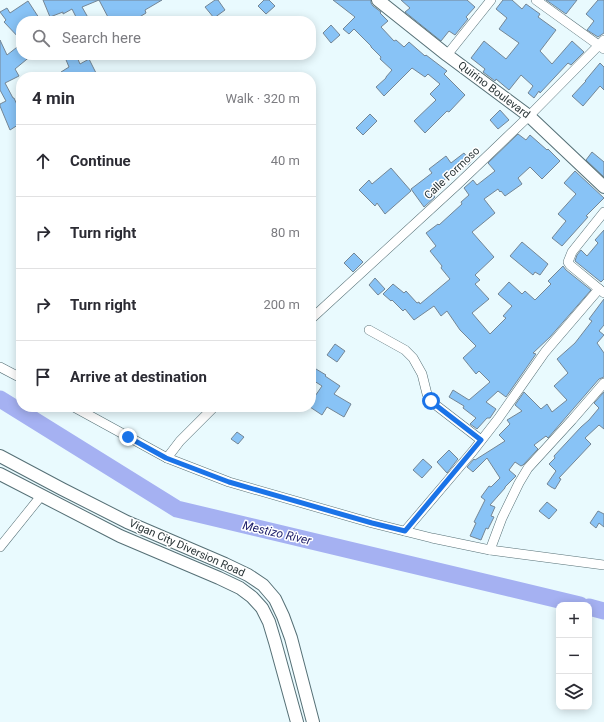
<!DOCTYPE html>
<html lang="en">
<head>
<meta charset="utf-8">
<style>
  :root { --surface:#fff; --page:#f7f7f7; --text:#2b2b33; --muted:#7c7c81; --line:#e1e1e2 }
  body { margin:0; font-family:Roboto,sans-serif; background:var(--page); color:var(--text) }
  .controls { position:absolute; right:12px; bottom:12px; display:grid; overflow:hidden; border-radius:8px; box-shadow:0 2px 10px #0003 }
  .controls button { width:36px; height:36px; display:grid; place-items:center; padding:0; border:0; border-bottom:1px solid var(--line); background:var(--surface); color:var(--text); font:20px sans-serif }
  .stop { position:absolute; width:12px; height:12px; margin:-9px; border:3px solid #1a73e8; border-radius:50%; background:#fff }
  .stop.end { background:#1a73e8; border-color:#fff; box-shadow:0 1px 4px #0008 }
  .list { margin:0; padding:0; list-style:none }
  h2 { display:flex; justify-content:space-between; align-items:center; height:52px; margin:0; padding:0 16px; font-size:17px }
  h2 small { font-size:13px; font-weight:400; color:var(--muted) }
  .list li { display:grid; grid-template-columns:26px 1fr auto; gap:12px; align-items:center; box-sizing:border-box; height:72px; padding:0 16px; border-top:1px solid var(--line) }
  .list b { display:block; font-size:15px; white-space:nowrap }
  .list em { font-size:13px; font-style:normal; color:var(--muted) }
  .icon { flex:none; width:22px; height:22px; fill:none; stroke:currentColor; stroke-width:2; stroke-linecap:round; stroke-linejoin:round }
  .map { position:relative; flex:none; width:604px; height:722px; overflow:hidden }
  .search { position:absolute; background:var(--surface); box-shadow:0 2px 10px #0003; left:16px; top:16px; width:300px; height:44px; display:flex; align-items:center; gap:10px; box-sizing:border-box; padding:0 14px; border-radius:16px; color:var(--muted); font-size:15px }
  .panel { position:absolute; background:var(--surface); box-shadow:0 2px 10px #0003; left:16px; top:72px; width:300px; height:340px; border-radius:16px }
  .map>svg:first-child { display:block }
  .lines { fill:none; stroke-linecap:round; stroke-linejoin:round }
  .river { stroke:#a5b1f2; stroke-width:17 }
  .building { fill:#88c3f6; stroke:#748695 }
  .street-casing { stroke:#567076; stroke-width:10 }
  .secondary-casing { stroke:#567076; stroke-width:14 }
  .street { stroke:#fff; stroke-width:9 }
  .secondary { stroke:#fff; stroke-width:12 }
  .route { stroke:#1a73e8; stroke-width:5 }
  .labels { text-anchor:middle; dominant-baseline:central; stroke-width:3; stroke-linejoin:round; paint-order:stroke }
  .street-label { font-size:11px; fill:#2a3537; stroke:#fff }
  .water-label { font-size:12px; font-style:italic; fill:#23246e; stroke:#fff }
</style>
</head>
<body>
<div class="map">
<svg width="604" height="722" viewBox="0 0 604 722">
  <rect width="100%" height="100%" fill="#e9fafe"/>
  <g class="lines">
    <g class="river">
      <polyline points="0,399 177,509 580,605"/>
      <polyline points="589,607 604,611"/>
    </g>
  </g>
  <g class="building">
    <polygon points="43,0 99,0 82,7 90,21 78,21 72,9 63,14 63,12 50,17"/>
    <polygon points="99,0 162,0 145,10 146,13 133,21 110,21"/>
    <polygon points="215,0 218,0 225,10 214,18 205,7"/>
    <polygon points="264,0 269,0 275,6 266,14 258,6"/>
    <polygon points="333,0 371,0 371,3 373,6 381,12 380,13 388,21 381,27 394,41 396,40 404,47 409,42 425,56 426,55 447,71 444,74 465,95 449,112 447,111 425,133 414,121 436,100 430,94 440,84 428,74 425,77 412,68 384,96 376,87 386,78 386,77 392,70 380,59 381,57 371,47 371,46 354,29 349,34 343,29 355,17"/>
    <polygon points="401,0 467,0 475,7 466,17 468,19 455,35 449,31 441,41 405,12 410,8"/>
    <polygon points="503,0 512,0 522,9 526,4 540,14 538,17 556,30 540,51 552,64 572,41 584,52 571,65 568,63 540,93 539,91 534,98 528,93 533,86 521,75 509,90 496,79 495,81 483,72 485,69 471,58 484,41 506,59 519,43 499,29 507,18 496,9"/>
    <polygon points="546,0 577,0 566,14"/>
    <polygon points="598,0 604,0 604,33 598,37 587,30 594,21 586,14"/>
    <polygon points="28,1 41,21 21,21 21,40 4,22 6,20 0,12 7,8 10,13"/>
    <polygon points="331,25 340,35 331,43 323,33"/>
    <polygon points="0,40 7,55 21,44 21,55 32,55 15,69 19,76 5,83 13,98 14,98 18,107 17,108 21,115 21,123 10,130 0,106 0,104 6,101 0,90"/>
    <polygon points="64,55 76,55 80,64 89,59 98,77 64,77 61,72 69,67"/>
    <polygon points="600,63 604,67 604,90 600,86 583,106 572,96 586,81 585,81"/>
    <polygon points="500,110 509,120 498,129 490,120"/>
    <polygon points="370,114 377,121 363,135 356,128"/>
    <polygon points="518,134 526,140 530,135 547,150 548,149 560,161 542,179 530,167 518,178 522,184 505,196 501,191 500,192 498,189 484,199 495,213 472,232 494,257 475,275 480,280 475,284 489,299 472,313 490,334 506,318 503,316 512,306 498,294 509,282 522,294 525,291 535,300 551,284 548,281 563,266 566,270 591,290 550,337 533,353 536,354 506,397 498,391 486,402 496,409 490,418 487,418 477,429 470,424 476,418 463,408 464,406 449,397 453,390 469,400 490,382 479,371 476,374 463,358 476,346 460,330 447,311 441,316 434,306 414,320 405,309 403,311 392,300 391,301 383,294 393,284 404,293 406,291 417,303 419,302 420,304 450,279 441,268 442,266 430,251 436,246 426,233 438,224 439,225 462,204 461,202 469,195 464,188 473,180 477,185 495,171 488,163"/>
    <polygon points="592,152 604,162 604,177 586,160"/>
    <polygon points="464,153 471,162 460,171 458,169 430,191 435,197 424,207 411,189 432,173 429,169 446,156 451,163"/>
    <polygon points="391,168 411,191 385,214 377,203 375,206 359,190 369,180 372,184"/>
    <polygon points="575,171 604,198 586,216 588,217 562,246 552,238 566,221 558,214 576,194 564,183"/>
    <polygon points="604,230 604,279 601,282 575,261 577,255 581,250 587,256 598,243 595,240"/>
    <polygon points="522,242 548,264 540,275 535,272 533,275 510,256"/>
    <polygon points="354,253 363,262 353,272 344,263"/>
    <polygon points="375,278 385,289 378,295 369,285"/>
    <polygon points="604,299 604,325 599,331 604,335 597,343 604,353 604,377 599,379 548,438 546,436 534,445 538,449 523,465 521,466 515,462 509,470 516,476 505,487 505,488 490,505 495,507 491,516 494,517 488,529 486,528 481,540 470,536 476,523 474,522 485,500 481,497 489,486 491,487 500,478 487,458 473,472 467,467 474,459 475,460 505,441 499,435 510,424 507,420 522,411 515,405 524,392 541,409 547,404 552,412 567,400 554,386 568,373 557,359 575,343 592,321 589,319"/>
    <polygon points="335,344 345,351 337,362 327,355"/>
    <polygon points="311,366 326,375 325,376 340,386 334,394 351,404 344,417 327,407 322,415 310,407 311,402 322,386 311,379"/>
    <polygon points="604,392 604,429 599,425 585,438 591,444 559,478 561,479 555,489 551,487 547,484 556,471 549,464 555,458 554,456 581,427 589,420 599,408 594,403"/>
    <polygon points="237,432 244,437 238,444 231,439"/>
    <polygon points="449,450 458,459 447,473 437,462"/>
    <polygon points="423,459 432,467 422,478 413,470"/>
    <polygon points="547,502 557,510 549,519 539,511"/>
    <polygon points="598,511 604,514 604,527 599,523 596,528 590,523"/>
  </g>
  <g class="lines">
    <defs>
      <g id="street">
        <polyline points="536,0 604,49"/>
        <polyline points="447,55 491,0"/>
        <polyline points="604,212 572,252 568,262 570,265 604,293"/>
        <polyline points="311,319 457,185 529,116 604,40"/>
        <polyline points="369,330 405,350 413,358 422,374 427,394 431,401 437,406 481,440"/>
        <polyline points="0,367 21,378"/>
        <polyline points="74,407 167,458 229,482 372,523 432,538 490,550 604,565"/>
        <polyline points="167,458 180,441 214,407"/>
        <polyline points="405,531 473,451 498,419 545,352 599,289"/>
        <polyline points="0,547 41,496"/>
        <polyline points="490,550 502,518 519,483 528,468 572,420 604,383"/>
      </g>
      <g id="secondary">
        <polyline points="378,0 447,55 529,116 604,187"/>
        <polyline points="0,456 62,489 127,522 225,564 248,575 263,585 275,599 283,616 291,638 313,722"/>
        <polyline points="0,474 120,536 219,578 240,588 252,597 262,608 269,622 275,642 297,722"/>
      </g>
    </defs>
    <use href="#street" class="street-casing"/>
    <use href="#secondary" class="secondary-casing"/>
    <use href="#street" class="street"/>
    <use href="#secondary" class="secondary"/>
  </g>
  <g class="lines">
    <polyline class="route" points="128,437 166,458 229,482 372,523 405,531 481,440 437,406 431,401"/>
  </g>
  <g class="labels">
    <g class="street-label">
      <text transform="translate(494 90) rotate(37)">Quirino Boulevard</text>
      <text transform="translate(452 173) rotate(-43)">Calle Formoso</text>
      <text transform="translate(187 548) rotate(24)">Vigan City Diversion Road</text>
    </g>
    <g class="water-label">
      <text transform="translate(277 533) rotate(13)">Mestizo River</text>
    </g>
  </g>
</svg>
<div class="controls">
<button>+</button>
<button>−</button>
<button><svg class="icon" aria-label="layers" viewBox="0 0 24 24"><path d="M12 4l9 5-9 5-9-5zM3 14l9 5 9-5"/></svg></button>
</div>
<div class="stop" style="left:431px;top:401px"></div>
<div class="stop end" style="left:128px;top:437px"></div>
<div class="search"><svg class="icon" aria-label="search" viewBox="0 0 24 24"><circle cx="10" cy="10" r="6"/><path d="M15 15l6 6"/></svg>Search here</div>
<section class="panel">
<h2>4 min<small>Walk · 320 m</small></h2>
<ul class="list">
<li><svg class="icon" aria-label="ahead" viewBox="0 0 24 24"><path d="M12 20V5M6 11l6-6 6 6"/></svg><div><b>Continue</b></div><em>40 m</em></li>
<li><svg class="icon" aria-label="right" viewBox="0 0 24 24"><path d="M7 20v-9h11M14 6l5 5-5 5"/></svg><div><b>Turn right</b></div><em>80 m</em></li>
<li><svg class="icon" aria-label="right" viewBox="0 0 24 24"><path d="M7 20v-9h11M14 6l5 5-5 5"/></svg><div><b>Turn right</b></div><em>200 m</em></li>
<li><svg class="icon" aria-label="arrive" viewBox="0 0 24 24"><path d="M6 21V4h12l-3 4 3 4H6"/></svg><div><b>Arrive at destination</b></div></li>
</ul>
</section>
</div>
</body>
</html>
